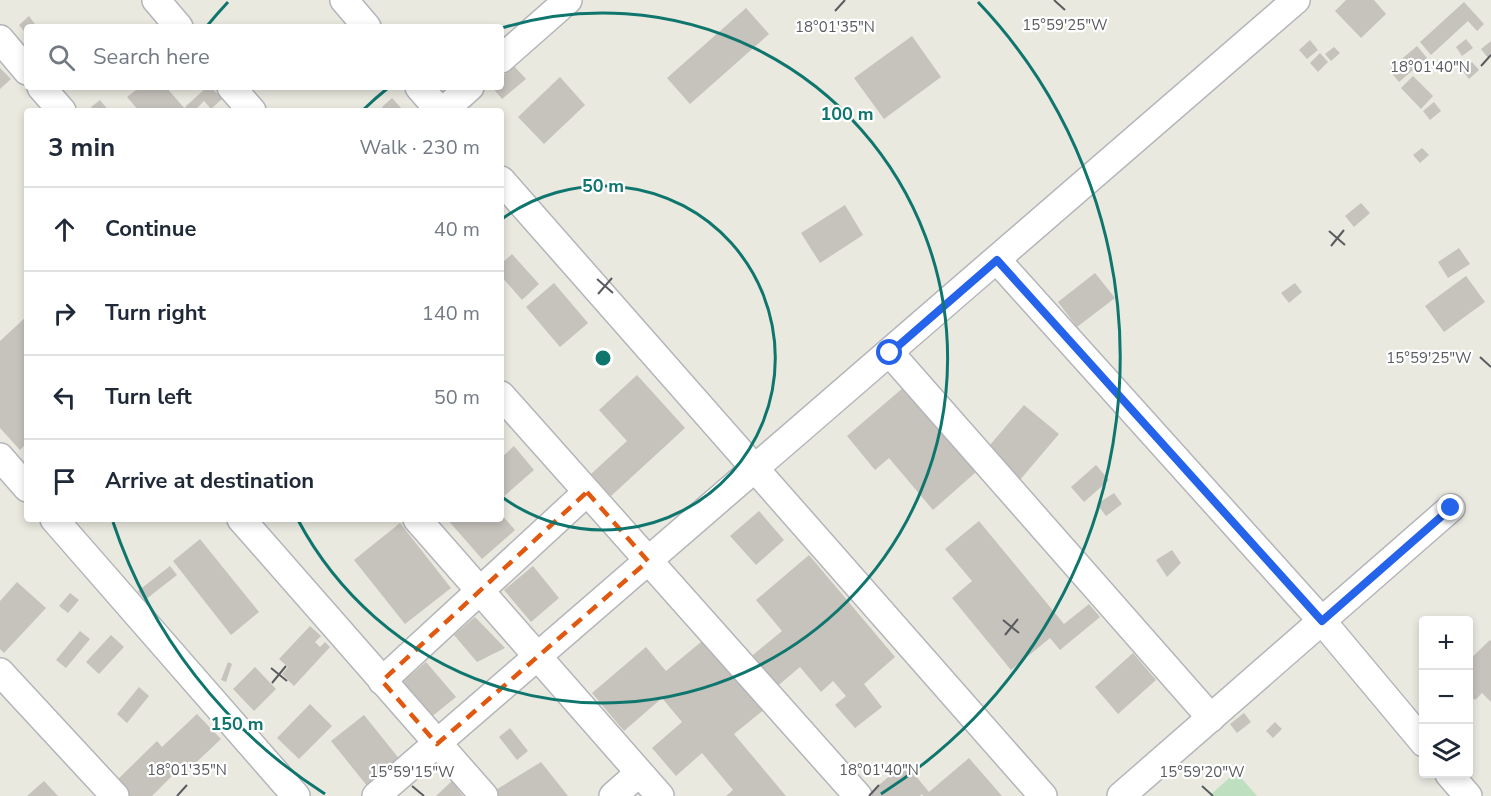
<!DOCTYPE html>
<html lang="en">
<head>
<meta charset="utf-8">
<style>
  :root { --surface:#fff; --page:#f6f6f7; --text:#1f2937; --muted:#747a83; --line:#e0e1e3 }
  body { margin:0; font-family:"Nunito Sans",sans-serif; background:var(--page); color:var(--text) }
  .controls { position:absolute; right:18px; bottom:18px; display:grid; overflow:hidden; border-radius:6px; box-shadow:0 3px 9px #0003 }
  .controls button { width:54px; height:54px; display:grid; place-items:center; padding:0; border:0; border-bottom:2px solid var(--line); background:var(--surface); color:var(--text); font:30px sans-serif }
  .stop { position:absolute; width:18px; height:18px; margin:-14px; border:4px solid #2563eb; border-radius:50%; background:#fff }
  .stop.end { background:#2563eb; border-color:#fff; box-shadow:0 2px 6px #0008 }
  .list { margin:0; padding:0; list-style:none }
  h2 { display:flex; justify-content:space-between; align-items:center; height:78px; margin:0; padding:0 24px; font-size:26px }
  h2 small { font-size:20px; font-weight:400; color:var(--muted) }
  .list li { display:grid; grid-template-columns:39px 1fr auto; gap:18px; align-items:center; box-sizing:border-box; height:84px; padding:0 24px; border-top:2px solid var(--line) }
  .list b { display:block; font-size:22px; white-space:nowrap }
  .list em { font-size:20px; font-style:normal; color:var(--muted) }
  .icon { flex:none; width:33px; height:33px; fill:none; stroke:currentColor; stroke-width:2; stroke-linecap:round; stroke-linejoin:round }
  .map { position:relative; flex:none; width:1491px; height:796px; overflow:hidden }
  .search { position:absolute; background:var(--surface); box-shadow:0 3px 9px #0003; left:24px; top:24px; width:480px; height:66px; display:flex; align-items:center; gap:15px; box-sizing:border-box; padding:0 21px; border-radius:6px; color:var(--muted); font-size:22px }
  .panel { position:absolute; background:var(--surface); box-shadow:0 3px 9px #0003; left:24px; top:108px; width:480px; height:414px; border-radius:6px }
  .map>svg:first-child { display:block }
  .green { fill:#bee0c0 }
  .building { fill:#c6c2bc }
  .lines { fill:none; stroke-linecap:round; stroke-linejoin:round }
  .minor-casing { stroke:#b3b5b9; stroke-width:30 }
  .minor { stroke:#fff; stroke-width:27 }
  .route { stroke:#2563eb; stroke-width:8 }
  .marked { fill:none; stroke:#e15910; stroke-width:4.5; stroke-dasharray:12 8; stroke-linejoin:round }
  .ticks { fill:none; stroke:#595b5f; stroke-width:2 }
  .ring { fill:none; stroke:#0f766e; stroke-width:3 }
  .ticks-label { font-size:15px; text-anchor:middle; fill:#595b5f; stroke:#fff; stroke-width:4.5; stroke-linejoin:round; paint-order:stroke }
  .centre { fill:#0f766e; stroke:#fff; stroke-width:3 }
  .ring-label { font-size:18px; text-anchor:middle; font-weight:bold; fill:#0f766e; stroke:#fff; stroke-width:4.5; stroke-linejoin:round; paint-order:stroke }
</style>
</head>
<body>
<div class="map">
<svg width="1491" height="796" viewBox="0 0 1491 796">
  <rect width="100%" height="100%" fill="#eae9e0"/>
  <polygon class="green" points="1236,772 1257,796 1209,796"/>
  <g class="building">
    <polygon points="1346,0 1374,0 1386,14 1361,38 1335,11"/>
    <polygon points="1464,2 1484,24 1477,31 1468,21 1431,55 1420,42"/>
    <polygon points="746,8 769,34 690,104 667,78"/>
    <polygon points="29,16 37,27 27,27 27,35 19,25"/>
    <polygon points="912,36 941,77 884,119 854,78"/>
    <polygon points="1466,39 1473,48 1462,56 1456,47"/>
    <polygon points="1310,40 1318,50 1307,59 1299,50"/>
    <polygon points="1491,41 1491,55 1488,58 1481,49"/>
    <polygon points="1417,46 1427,58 1399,82 1389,70"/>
    <polygon points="1334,47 1340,53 1331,61 1325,54"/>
    <polygon points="1320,53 1328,62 1318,72 1310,63"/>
    <polygon points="1472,62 1479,70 1469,79 1462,70"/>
    <polygon points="514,66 526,79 502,99 492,87 501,87 501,77"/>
    <polygon points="0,68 11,79 0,89"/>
    <polygon points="1413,76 1433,96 1421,109 1401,88"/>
    <polygon points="560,77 585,105 544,144 518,117"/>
    <polygon points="140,87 166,87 185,109 183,111 139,111 127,97"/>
    <polygon points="207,87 211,87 222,99 211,109 204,101 194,111 188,111 185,107"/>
    <polygon points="392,98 404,111 385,111 382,107"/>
    <polygon points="100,100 109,111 94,111 91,107"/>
    <polygon points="1434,102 1441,111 1430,120 1423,111"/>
    <polygon points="1422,148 1429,155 1420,163 1413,155"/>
    <polygon points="1361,203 1370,213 1354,227 1345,216"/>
    <polygon points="845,205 863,235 820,263 801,233"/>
    <polygon points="1459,248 1470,264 1448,278 1438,262"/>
    <polygon points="512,254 539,284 522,300 501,276 501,264"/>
    <polygon points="1095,273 1115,298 1077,327 1058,302"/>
    <polygon points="1466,276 1485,302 1444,332 1425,306"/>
    <polygon points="554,283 588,323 560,347 526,307"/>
    <polygon points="1295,283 1302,292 1289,303 1281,293"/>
    <polygon points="27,316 27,443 20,450 0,428 0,341"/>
    <polygon points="637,375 685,428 611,496 591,474 627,441 599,410"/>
    <polygon points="904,387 976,472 933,510 889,458 875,470 847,436"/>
    <polygon points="1024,405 1059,434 1019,481 984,452"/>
    <polygon points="514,446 534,470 501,499 501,458"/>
    <polygon points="1096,465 1109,480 1084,502 1071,487"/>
    <polygon points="1114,493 1122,504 1106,516 1097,504"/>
    <polygon points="759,511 784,540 756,565 730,536"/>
    <polygon points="501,514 515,530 482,559 447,519 501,519"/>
    <polygon points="979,521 1064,624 1089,604 1100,617 1060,650 1050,638 1011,670 952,598 972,581 945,549"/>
    <polygon points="400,523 451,588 405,624 354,560"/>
    <polygon points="200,539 259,612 231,635 173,561"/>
    <polygon points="1172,550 1181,563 1167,577 1156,560"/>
    <polygon points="809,555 895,657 864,684 882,707 855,728 835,705 846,696 833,681 821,692 800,667 774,689 748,659 782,631 756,600"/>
    <polygon points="170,566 177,575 145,600 138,591"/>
    <polygon points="533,566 559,598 531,622 504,590"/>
    <polygon points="17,582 46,608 4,653 0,649 0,601"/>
    <polygon points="70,593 79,600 68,613 59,606"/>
    <polygon points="475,617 505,648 477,662 454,635"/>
    <polygon points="310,626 321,636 315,642 320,647 325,642 330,647 294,686 282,674 288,667 279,659"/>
    <polygon points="80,631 90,639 66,668 56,660"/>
    <polygon points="111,635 124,647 99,674 86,662"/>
    <polygon points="707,637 766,708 734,734 786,796 726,796 733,790 702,753 676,776 652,748 682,722 662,698 624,731 592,693 646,647 666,671"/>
    <polygon points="1490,640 1491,641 1491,702 1482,693 1475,700 1468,693 1468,661"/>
    <polygon points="1133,653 1156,680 1118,714 1095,687"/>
    <polygon points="228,662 232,664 226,682 221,680"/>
    <polygon points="426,662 456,697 430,718 401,683"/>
    <polygon points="255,667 276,689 254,711 233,689"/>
    <polygon points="139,687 149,696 127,723 117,714"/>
    <polygon points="310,704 332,726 299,759 277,738"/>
    <polygon points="1244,713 1251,722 1237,733 1230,724"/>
    <polygon points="197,714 221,739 186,772 181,767 152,796 123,796 112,785 157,741 162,747"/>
    <polygon points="364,715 401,761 368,787 331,741"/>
    <polygon points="1275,722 1282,729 1273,738 1266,731"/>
    <polygon points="510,728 528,751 517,760 499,737"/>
    <polygon points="969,758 1002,796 923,796 922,794 920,796 866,796 905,763 929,792"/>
    <polygon points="541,762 568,796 499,796 494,791"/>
    <polygon points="44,781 58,796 27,796"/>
    <polygon points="452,781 463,796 436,796"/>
  </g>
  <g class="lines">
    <defs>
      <g id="minor">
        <polyline points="156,0 179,27"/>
        <polyline points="344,0 367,27"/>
        <polyline points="0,39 27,71"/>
        <polyline points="501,59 568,0"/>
        <polyline points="41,87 62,111"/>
        <polyline points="231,87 252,111"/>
        <polyline points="419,87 440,111"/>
        <polyline points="443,111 470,87"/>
        <polyline points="501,180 1043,796"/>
        <polyline points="997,260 1322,621 1424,743"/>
        <polyline points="890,353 1211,718"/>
        <polyline points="501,395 858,796"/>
        <polyline points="0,457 27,488"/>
        <polyline points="54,519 296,796"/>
        <polyline points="241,519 484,796"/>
        <polyline points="417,519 660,796"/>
        <polyline points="0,672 115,796"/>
        <polyline points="382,681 587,492"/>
        <polyline points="1449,774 1468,796"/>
        <polyline points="376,796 1296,0"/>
        <polyline points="613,796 639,773"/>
        <polyline points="1121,796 1451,508"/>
      </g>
    </defs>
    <use href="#minor" class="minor-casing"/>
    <use href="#minor" class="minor"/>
  </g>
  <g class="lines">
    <polyline class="route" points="890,353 997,260 1322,621 1451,508"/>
  </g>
  <path class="marked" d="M587,492L648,561L437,744L382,681Z"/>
  <path class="ticks" d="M1054,0L1065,10M835,11L845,0M1481,66L1491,55M1329,231L1345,245M1331,246L1344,230M597,279L613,293M598,294L612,278M1480,357L1491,367M1003,620L1019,633M1005,635L1018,619M271,668L287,681M272,683L286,666M412,786L424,796M1202,786L1213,796M177,796L187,785M869,796L879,785"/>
  <g class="ring">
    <path d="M502 219A172 172 0 1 1 502 497"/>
    <path d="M363 110A345 345 0 0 1 388 88M502 28A345 345 0 1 1 298 520"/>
    <path d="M325 794A517 517 0 0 1 113 522M207 26A517 517 0 0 1 228 2M978 2A517 517 0 0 1 881 794"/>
  </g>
  <g class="ticks-label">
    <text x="1065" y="30">15°59'25"W</text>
    <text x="835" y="32">18°01'35"N</text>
    <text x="1430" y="72">18°01'40"N</text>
    <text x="1429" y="363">15°59'25"W</text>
    <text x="187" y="775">18°01'35"N</text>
    <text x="879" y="775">18°01'40"N</text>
    <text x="412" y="777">15°59'15"W</text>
    <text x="1202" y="777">15°59'20"W</text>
  </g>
  <circle cx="603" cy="358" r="9" class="centre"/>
  <g class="ring-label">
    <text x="847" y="120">100 m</text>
    <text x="603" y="192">50 m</text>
    <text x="237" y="730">150 m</text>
  </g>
</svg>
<div class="controls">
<button>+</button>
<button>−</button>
<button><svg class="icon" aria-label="layers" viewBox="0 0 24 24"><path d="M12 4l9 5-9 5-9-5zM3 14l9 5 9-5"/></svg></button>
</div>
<div class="stop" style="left:890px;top:353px"></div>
<div class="stop end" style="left:1451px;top:508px"></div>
<div class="search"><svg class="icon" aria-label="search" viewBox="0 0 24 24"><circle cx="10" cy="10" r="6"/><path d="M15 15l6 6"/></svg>Search here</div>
<section class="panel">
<h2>3 min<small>Walk · 230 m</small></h2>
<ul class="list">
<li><svg class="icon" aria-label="ahead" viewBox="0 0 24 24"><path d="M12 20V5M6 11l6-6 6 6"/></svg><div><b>Continue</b></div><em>40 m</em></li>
<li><svg class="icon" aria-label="right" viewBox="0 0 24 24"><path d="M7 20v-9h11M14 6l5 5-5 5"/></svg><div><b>Turn right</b></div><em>140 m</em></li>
<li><svg class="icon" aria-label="left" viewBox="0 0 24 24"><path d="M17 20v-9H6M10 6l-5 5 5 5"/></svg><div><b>Turn left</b></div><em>50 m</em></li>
<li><svg class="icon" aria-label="arrive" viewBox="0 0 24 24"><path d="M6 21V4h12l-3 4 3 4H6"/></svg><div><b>Arrive at destination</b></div></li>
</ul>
</section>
</div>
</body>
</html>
